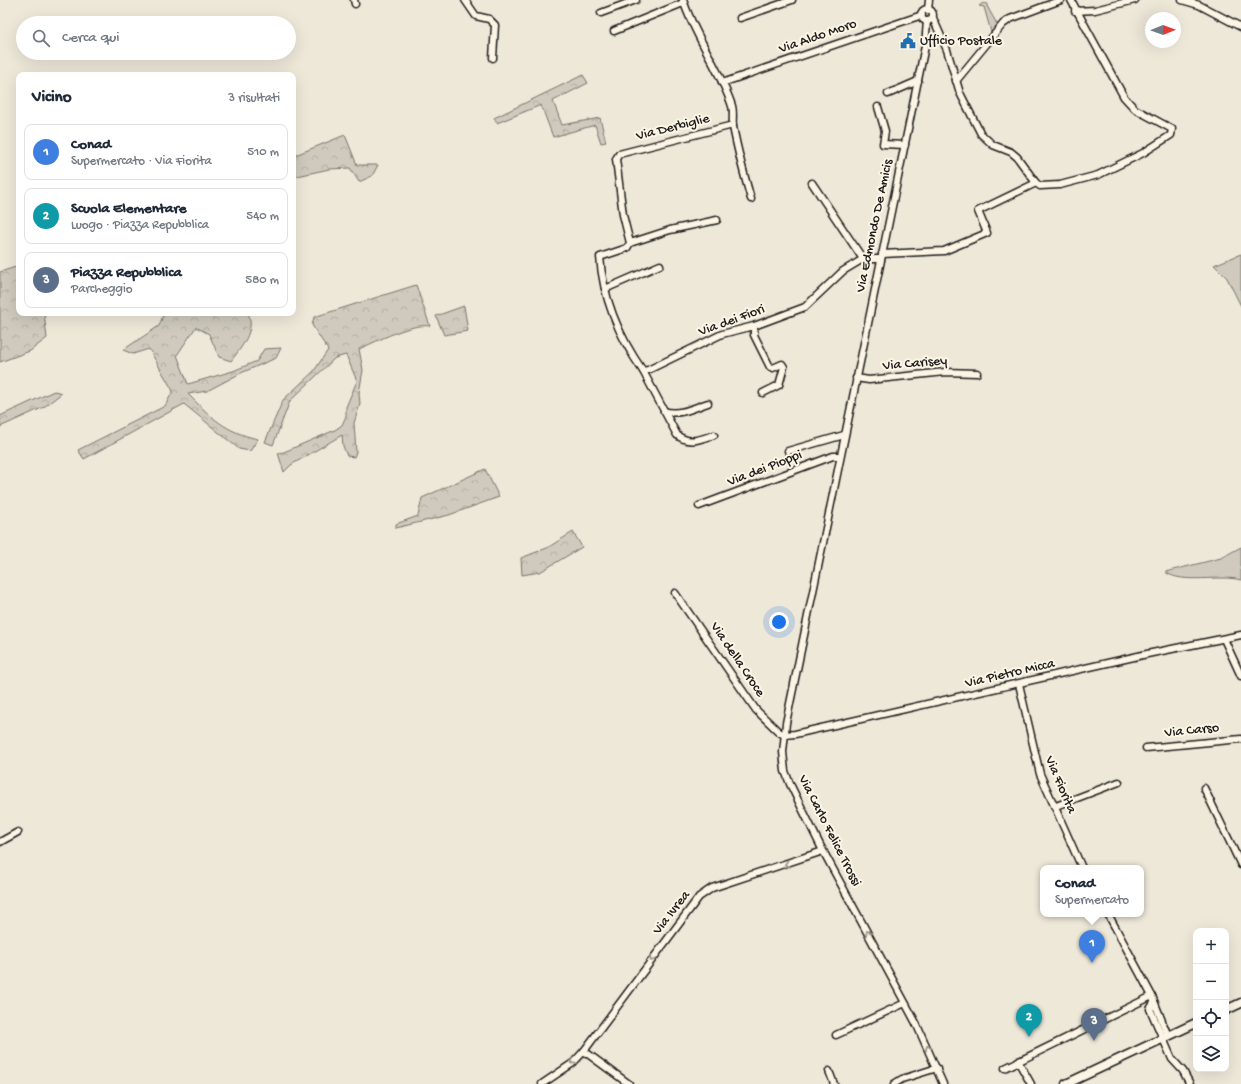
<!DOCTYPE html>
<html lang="it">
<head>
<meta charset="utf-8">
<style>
  :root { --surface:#fff; --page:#f2f2f3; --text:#1f2937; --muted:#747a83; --line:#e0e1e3; --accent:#1f6fb2 }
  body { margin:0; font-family:"Gochi Hand",sans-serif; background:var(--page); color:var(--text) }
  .controls { position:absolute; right:12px; bottom:12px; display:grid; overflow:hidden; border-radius:8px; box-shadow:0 4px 16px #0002 }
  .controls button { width:36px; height:36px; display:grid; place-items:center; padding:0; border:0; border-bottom:1px solid var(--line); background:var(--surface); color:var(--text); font:20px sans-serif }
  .compass { position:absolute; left:1145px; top:12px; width:36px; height:36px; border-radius:50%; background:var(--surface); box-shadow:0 4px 16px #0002; rotate:89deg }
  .you { position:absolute; left:779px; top:622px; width:14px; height:14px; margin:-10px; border:3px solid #fff; border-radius:50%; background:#1a73e8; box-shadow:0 0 0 6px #1a73e833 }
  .badge { display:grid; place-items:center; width:26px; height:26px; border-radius:50%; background:var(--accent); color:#fff; font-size:13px; font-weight:700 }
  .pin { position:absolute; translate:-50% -33px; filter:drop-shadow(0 1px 2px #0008) }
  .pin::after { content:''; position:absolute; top:21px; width:14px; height:12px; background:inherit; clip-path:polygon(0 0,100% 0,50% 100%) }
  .popup { position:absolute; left:1040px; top:865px; width:104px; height:52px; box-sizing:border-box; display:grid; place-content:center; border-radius:8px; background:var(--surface); filter:drop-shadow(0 1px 3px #0005); font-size:13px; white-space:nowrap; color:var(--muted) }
  .popup b { font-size:15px; color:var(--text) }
  .popup::after { content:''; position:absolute; left:50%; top:100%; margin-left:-8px; border:8px solid transparent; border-top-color:var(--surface) }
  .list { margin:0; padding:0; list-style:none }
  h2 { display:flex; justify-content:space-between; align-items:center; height:52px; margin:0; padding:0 16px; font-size:17px }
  h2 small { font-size:13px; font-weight:400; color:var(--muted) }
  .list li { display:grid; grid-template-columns:26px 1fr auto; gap:12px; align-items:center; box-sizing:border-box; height:56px; margin:0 8px 8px; padding:0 8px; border:1px solid var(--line); border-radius:8px }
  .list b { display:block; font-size:15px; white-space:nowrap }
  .list p { margin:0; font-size:13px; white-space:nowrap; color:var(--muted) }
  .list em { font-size:13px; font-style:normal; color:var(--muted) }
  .icon { flex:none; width:22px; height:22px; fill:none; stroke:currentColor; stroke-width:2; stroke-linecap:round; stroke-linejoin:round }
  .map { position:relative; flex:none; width:1241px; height:1084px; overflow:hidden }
  .search { position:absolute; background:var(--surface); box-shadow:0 4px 16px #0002; left:16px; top:16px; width:280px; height:44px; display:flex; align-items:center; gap:10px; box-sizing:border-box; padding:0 14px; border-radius:22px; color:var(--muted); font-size:15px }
  .panel { position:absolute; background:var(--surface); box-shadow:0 4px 16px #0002; left:16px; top:72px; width:280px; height:244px; border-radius:8px }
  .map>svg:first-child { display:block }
  .grass { fill:#cfcabd; stroke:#76736c }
  .forest { fill:url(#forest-crowns); stroke:#76736c }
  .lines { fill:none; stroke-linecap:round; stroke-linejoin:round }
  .minor-casing { stroke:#1c1c1c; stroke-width:9 }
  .major-casing { stroke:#1c1c1c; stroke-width:11 }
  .minor { stroke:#fcf5e5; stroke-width:6 }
  .major { stroke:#fcf5e5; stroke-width:8 }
  .oneway { stroke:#97938b }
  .labels { text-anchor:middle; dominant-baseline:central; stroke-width:4; stroke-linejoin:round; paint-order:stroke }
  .street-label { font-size:14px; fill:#1c1c1c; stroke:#fcf5e5 }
  .poi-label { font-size:14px; fill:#1c1c1c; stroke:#fcf5e5; text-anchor:start }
</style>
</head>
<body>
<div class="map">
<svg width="1241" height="1084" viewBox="0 0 1241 1084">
  <defs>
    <pattern id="forest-crowns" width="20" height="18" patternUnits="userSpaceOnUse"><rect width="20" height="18" fill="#cfcabd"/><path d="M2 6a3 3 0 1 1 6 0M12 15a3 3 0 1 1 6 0" fill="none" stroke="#b1ada2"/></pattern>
  </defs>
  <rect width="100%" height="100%" fill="#eee8d9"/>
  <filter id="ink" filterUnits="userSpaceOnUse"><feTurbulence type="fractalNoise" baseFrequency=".025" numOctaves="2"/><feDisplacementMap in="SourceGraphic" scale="8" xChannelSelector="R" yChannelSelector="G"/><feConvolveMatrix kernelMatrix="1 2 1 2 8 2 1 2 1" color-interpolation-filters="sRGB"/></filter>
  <g filter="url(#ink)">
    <g class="grass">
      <polygon points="983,3 988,4 987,6 998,26 991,32 984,7 979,6"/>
      <polygon points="1241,254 1241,306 1227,278 1214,265"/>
      <path d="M1241,547V580C1219,574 1183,585 1165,572L1221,558Z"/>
    </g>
    <g class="forest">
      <polygon points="583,75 588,83 553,101 562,125 600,118 606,142 601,143 595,125 553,137 541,105 497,123 494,118"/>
      <polygon points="345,135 357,165 378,165 372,176 359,182 350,168 329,169 293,177 293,156"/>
      <polygon points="19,266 19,313 44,313 47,338 30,351 0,362 0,272"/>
      <path d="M416,285L430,326C410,323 378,341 359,349L363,370L359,393L360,404L354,423L356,452L354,457L347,456L343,446L342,435L291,465L284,472L278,453L284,452L335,430L342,425L346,416V407L357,381L346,355L335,358L290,401L273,445L265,442L283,400L314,371L328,350L312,325L314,317Z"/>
      <polygon points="464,306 468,331 444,335 436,316"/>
      <path d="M164,313H248C256,330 241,348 231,361L219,357L209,334L196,327L177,355L188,384L233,371L257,361L264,349L281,348L276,358L241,373L207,391L188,394C211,417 225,432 258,439L250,451L239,449L184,404L84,459L78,450L165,406L173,391L149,349L133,354L123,350L159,326Z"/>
      <polygon points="54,391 62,393 44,407 0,427 0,416"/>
      <polygon points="485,469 499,497 449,515 396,528 396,524 418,516 422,498"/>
      <polygon points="573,532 582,547 540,572 522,575 521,558 547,548"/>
    </g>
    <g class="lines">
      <defs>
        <g id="minor">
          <polyline points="354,0 355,4"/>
          <polyline points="465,0 476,16 489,19 495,25 493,58"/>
          <path d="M683,0C695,37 720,69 732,106C734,113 732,120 733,127C738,152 744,175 751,199"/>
          <polyline points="1182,0 1199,5 1241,27"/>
          <circle cx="927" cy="15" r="6"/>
          <polyline points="928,10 929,0"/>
          <polyline points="1075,11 1095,10 1135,0"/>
          <polyline points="601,13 636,0"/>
          <polyline points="740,18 792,0"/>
          <polyline points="933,18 947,50 960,93 981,134 993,145 1011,152 1017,157 1036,183 1040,186 1060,185 1098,175 1143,153 1171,135 1172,129 1135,109 1124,97 1071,0"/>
          <polyline points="927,21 925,46 786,723 783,752 785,771 790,784 821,847 916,1023 943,1084"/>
          <polyline points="614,31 683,3"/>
          <polyline points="956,81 1003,24 1010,19 1061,0"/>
          <polyline points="722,83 922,15"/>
          <polyline points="888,94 918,81"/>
          <polyline points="878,107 885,131 883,144 905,145"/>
          <path d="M733,125L619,154L616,159L623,215L630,243L627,248L600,257C603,298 620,338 643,371L648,370L722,334L754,326L805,307L843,271L863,259H881"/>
          <polyline points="812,183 863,259"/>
          <polyline points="630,243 670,230 717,220"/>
          <polyline points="882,254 944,251 987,233 978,211 1036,183"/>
          <polyline points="605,289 660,265"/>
          <polyline points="754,326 754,335 770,367 773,368 782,364 784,367 779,385 763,393"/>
          <path d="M643,371L677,435C689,445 700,439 714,435"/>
          <polyline points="856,378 869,380 945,372 977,373"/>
          <path d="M664,411C679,416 693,408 708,403"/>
          <polyline points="788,451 844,435"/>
          <polyline points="699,506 833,456 840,456"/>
          <polyline points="675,593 756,710 779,732 784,735 795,734 1147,654 1241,635"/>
          <polyline points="1224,639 1241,676"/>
          <polyline points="1019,684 1040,774 1082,868"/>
          <polyline points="1146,748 1241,739"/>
          <polyline points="1204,788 1241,865"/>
          <polyline points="1056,806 1119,782"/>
          <polyline points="0,842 18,832"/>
          <polyline points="1108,914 1152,996 1168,1036"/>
          <polyline points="1154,1003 1150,1009 1172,1059 1183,1071 1190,1084"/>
          <polyline points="836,1035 905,1003"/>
          <polyline points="584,1051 629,1084"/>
          <polyline points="1018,1061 1031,1084"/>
          <polyline points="1005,1068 1152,996"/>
          <polyline points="829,1071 834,1084"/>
          <polyline points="542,1084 573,1063 584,1051 699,897 712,888 823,851"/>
          <polyline points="894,1084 902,1079 937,1068"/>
        </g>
        <g id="major">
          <polyline points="1226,1010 1241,1003"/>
          <polyline points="1066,1084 1196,1023"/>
        </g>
      </defs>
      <use href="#minor" class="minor-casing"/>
      <use href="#major" class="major-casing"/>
      <use href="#minor" class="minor"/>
      <use href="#major" class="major"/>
    </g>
    <defs><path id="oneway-chevron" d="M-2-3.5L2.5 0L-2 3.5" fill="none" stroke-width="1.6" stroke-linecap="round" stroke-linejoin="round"/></defs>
    <g class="oneway">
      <use href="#oneway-chevron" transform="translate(787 864) rotate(161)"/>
      <use href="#oneway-chevron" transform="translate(868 933) rotate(-118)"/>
      <use href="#oneway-chevron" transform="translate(652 959) rotate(126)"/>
      <use href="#oneway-chevron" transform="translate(928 1048) rotate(-114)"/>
      <use href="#oneway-chevron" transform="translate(573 1062) rotate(138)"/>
    </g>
  </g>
  <defs>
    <symbol id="civic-bare" viewBox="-9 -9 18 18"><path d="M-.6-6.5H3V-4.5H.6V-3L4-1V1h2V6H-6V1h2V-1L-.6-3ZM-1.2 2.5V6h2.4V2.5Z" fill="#1f6fb2" stroke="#fcf5e5" stroke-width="2.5" paint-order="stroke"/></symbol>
  </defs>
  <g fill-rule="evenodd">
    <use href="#civic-bare" x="897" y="30" width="22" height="22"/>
  </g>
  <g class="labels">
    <g class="street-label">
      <text transform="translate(818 37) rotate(-19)">Via Aldo Moro</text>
      <text transform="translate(673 128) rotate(-14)">Via Derbiglie</text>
      <text transform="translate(875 226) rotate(-78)">Via Edmondo De Amicis</text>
      <text transform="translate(732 321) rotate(-20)">Via dei Fiori</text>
      <text transform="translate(915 364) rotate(-5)">Via Carisey</text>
      <text transform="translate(765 469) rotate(-21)">Via dei Pioppi</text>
      <text transform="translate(737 660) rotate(56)">Via della Croce</text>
      <text transform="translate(1010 674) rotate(-13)">Via Pietro Micca</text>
      <text transform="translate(1192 731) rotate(-6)">Via Carso</text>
      <text transform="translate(1060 785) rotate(67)">Via Fiorita</text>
      <text transform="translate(829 831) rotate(63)">Via Carlo Felice Trossi</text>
      <text transform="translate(672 913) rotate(-52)">Via Ivrea</text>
    </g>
    <g class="poi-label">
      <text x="920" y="41">Ufficio Postale</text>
    </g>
  </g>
</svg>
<div class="controls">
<button>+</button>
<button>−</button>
<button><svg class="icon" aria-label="locate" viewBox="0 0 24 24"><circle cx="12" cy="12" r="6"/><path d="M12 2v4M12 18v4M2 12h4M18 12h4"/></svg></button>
<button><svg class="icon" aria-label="layers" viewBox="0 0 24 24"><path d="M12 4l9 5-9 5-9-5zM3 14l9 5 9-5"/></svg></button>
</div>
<svg class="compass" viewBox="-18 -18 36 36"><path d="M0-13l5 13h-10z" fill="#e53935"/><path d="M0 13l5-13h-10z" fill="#747a83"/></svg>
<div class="you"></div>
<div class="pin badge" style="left:1092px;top:963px;background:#3f7fe0">1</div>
<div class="popup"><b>Conad</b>Supermercato</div>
<div class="pin badge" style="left:1029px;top:1037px;background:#0f9aa8">2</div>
<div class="pin badge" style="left:1094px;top:1041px;background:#5c6f8a">3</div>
<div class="search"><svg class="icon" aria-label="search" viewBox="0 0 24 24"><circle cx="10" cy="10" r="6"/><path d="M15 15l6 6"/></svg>Cerca qui</div>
<section class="panel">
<h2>Vicino<small>3 risultati</small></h2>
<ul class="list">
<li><span class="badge" style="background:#3f7fe0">1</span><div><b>Conad</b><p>Supermercato · Via Fiorita</p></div><em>510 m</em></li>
<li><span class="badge" style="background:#0f9aa8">2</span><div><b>Scuola Elementare</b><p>Luogo · Piazza Repubblica</p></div><em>540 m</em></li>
<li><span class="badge" style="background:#5c6f8a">3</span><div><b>Piazza Repubblica</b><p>Parcheggio</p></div><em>580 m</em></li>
</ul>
</section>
</div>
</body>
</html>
